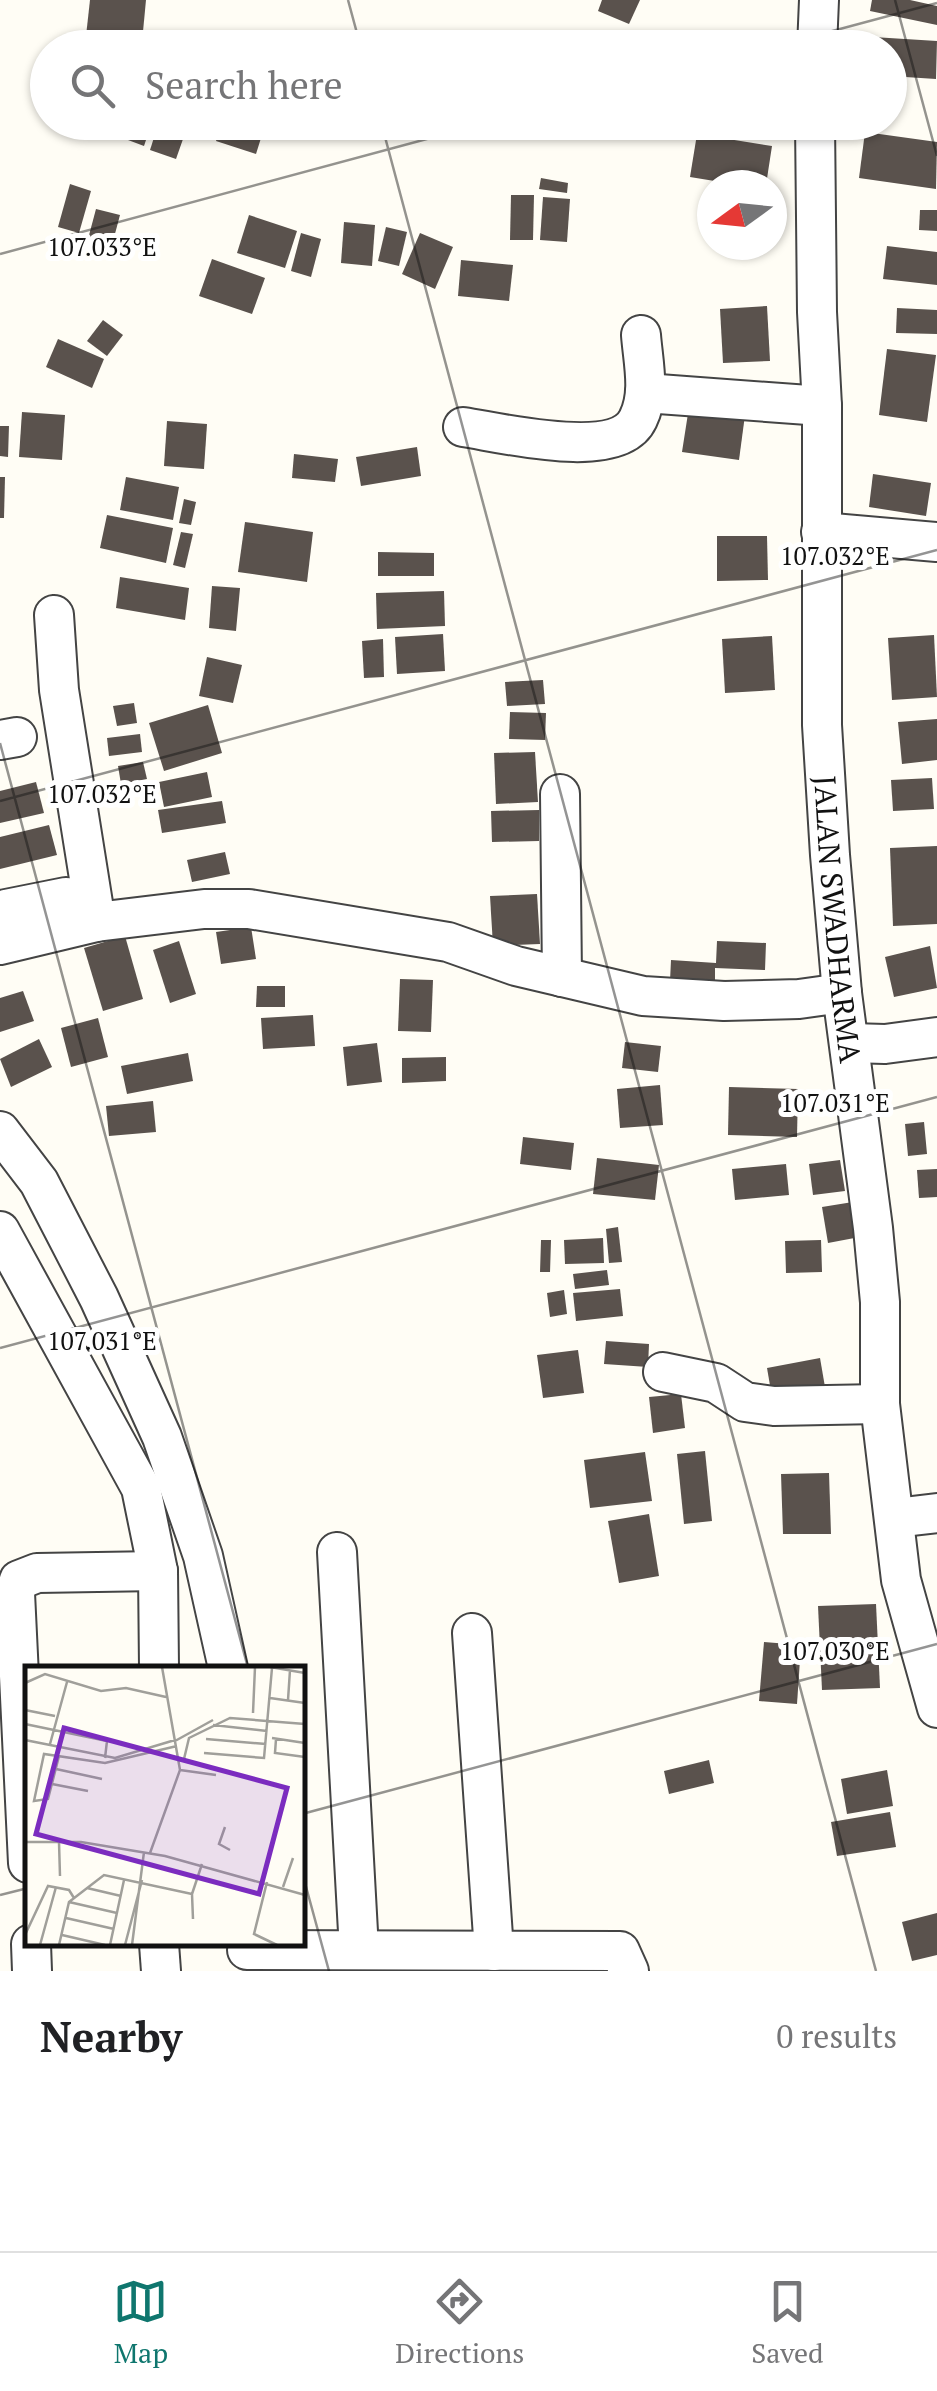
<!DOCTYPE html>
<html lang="en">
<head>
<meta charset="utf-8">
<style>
  :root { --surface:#fff; --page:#f2f2f2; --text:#202124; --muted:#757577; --line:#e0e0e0; --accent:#0f766e }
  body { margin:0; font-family:"PT Serif",serif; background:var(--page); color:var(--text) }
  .compass { position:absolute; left:697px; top:170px; width:90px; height:90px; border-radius:50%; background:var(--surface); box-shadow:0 2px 8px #0004; rotate:255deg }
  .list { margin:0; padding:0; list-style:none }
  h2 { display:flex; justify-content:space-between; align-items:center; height:130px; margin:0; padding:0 40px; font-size:42px }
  h2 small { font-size:32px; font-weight:400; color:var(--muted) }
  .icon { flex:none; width:55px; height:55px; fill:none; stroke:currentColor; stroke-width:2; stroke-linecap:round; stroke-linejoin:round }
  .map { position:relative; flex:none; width:937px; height:1971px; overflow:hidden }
  .search { position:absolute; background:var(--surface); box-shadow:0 2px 8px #0004; left:30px; right:30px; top:30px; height:110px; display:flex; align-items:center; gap:25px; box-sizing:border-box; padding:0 35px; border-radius:55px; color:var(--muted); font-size:38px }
  .sheet { height:280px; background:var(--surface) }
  nav { display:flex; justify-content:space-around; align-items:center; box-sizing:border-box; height:140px; border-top:2px solid var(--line); background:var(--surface); font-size:28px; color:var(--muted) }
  nav a { display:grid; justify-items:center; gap:5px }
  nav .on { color:var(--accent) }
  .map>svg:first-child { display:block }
  .building { fill:#5a524d }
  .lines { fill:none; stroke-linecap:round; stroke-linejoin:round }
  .minor-casing { stroke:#444; stroke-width:42 }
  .minor { stroke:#fff; stroke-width:38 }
  .ticks { fill:none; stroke:#111; stroke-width:2.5; stroke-opacity:0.45 }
  .labels { text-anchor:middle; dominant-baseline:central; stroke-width:10; stroke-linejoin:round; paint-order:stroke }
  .street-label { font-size:30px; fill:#111; stroke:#fff }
  .inset-road { fill:none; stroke:#a09f9a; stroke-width:2.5 }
  .view { fill:#7b2cbf; fill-opacity:0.15; stroke:#7b2cbf; stroke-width:5 }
  .inset-edge { fill:none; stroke:#111; stroke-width:5 }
  .ticks-label { font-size:25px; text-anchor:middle; fill:#111; stroke:#fff; stroke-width:10; stroke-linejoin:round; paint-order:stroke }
</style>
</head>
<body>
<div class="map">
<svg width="937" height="1971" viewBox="0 0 937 1971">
  <rect width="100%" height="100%" fill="#fffdf5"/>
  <g class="building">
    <polygon points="90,0 146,0 142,42 86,36"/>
    <polygon points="602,0 640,0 629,24 598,11"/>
    <polygon points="872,0 910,0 937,6 937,25 870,11"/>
    <polygon points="873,37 937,41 936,79 890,76 890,48 872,48"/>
    <polygon points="134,122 152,122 144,146 128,140"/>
    <polygon points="159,122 189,122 176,159 150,150"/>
    <polygon points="222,122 266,122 256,154 216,141"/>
    <polygon points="865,132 937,142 936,189 859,178"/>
    <polygon points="697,134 772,146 766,185 739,185 690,177"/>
    <polygon points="541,178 568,183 567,193 539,189"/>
    <polygon points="70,184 91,191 79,233 58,227"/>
    <polygon points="511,195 534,195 533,240 510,240"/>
    <polygon points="543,197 570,199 567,242 540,240"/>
    <polygon points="96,209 120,215 112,245 88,239"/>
    <polygon points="920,210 937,210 937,231 919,230"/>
    <polygon points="249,215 297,231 285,268 237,253"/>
    <polygon points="344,222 375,225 372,266 341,263"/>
    <polygon points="386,227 407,232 399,266 378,261"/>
    <polygon points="301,233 321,239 311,277 291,271"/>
    <polygon points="420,233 453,247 435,289 402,274"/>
    <polygon points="887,246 937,252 937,285 883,279"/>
    <polygon points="212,259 265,278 252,314 199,296"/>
    <polygon points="461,260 513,265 509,301 458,296"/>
    <polygon points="767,306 770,361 723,363 720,309"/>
    <polygon points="897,308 937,310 937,334 896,333"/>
    <polygon points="103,320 123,335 107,356 87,341"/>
    <polygon points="58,339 104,359 92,388 46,367"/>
    <polygon points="887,349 936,355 927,422 879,415"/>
    <polygon points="689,407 745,415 739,460 682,452"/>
    <polygon points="22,412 65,415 62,460 19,457"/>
    <polygon points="167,421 207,424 204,469 164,466"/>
    <polygon points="0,426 9,426 8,457 0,456"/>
    <polygon points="417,447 421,476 361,486 356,457"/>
    <polygon points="294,454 338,459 335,482 292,478"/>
    <polygon points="873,474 931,483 926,516 869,507"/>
    <polygon points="0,477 5,477 4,518 0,518"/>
    <polygon points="126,477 179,487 173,520 120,510"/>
    <polygon points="184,499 196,502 191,525 179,523"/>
    <polygon points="107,515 173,528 166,563 100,548"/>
    <polygon points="245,522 313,532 307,582 238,572"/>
    <polygon points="181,532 193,534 185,568 173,565"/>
    <polygon points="717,536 767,536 768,580 717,581"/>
    <polygon points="378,552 434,553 434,576 378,576"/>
    <polygon points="120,577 189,588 185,620 116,608"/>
    <polygon points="212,586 240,588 236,631 209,628"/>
    <polygon points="444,591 445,626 377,629 376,593"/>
    <polygon points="443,634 445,671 397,674 395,637"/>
    <polygon points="934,635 937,697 892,700 888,638"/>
    <polygon points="772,636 775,690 725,693 722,639"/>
    <polygon points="383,639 384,677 364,678 362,641"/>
    <polygon points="207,657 242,665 233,703 199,696"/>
    <polygon points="543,680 545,704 507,706 505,682"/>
    <polygon points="134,703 137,723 117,726 113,706"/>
    <polygon points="208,705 222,753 164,771 149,723"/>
    <polygon points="510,712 546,713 545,740 509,739"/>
    <polygon points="937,719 937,760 902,764 898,722"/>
    <polygon points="140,734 142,752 109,756 107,738"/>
    <polygon points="535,752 538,802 496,804 494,753"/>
    <polygon points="143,762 147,779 121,784 118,766"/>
    <polygon points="207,772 212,797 164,807 159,782"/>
    <polygon points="932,778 934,809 893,811 891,780"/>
    <polygon points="36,782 44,813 0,823 0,791"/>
    <polygon points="222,801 226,823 162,833 158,810"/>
    <polygon points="539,810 539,841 492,842 491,811"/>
    <polygon points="49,825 57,855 0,869 0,837"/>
    <polygon points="937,846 937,924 893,926 890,848"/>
    <polygon points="225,852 230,874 192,882 187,860"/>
    <polygon points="537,894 540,944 493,946 490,896"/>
    <polygon points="251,927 256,959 221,964 216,932"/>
    <polygon points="125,936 143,999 103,1011 84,948"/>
    <polygon points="179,941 196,994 170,1003 153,950"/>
    <polygon points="717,941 766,943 765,970 715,968 715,984 670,981 671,960 716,963"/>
    <polygon points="930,946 937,988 894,997 885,957"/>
    <polygon points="400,979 433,980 431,1032 398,1031"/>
    <polygon points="257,986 285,986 285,1007 256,1007"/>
    <polygon points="23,991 34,1021 0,1032 0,998"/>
    <polygon points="313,1015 315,1046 263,1049 261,1018"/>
    <polygon points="98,1018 108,1057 71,1067 61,1028"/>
    <polygon points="39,1039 52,1067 11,1087 0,1059"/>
    <polygon points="625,1042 661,1046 658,1072 622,1068"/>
    <polygon points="377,1043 382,1082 347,1086 343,1047"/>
    <polygon points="188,1053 193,1081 127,1094 121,1066"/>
    <polygon points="446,1057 446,1081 402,1083 402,1058"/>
    <polygon points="660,1085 663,1125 620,1128 617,1089"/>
    <polygon points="729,1087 798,1089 797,1137 728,1135"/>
    <polygon points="153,1101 156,1132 109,1136 106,1106"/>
    <polygon points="924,1122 927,1154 908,1156 905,1124"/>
    <polygon points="523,1137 574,1143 571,1170 520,1164"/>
    <polygon points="597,1158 659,1165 655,1200 593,1194"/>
    <polygon points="840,1160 845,1191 813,1195 809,1164"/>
    <polygon points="786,1164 789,1195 735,1200 732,1169"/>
    <polygon points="937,1169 937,1197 919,1198 917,1170"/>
    <polygon points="859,1201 865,1236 828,1243 822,1207"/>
    <polygon points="618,1227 622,1262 609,1263 606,1229"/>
    <polygon points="603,1238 604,1263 565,1264 564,1240"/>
    <polygon points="541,1240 551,1240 550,1272 540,1272"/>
    <polygon points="821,1240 822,1272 786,1273 785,1241"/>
    <polygon points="607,1270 609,1285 575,1289 573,1274"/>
    <polygon points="620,1289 623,1316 576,1321 573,1293"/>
    <polygon points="564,1290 567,1314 550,1317 547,1293"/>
    <polygon points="606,1341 649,1344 648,1367 604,1364"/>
    <polygon points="578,1350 584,1393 543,1398 537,1355"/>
    <polygon points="820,1358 825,1387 772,1397 767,1368"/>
    <polygon points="681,1394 685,1428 653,1433 649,1397"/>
    <polygon points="705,1451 712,1521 684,1524 677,1454"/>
    <polygon points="645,1452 652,1501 590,1508 584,1460"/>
    <polygon points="829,1473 831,1534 783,1534 781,1474"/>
    <polygon points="649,1514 659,1576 619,1583 608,1521"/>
    <polygon points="876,1604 880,1688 822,1690 818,1606"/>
    <polygon points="764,1642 801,1645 797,1704 759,1701"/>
    <polygon points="709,1760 714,1783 669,1794 664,1771"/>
    <polygon points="887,1770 893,1806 847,1814 841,1779"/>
    <polygon points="890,1812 896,1847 837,1856 831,1822"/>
    <polygon points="937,1913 937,1955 912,1961 902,1922"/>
  </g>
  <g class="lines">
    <defs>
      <g id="minor">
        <polyline points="817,48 819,0"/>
        <path id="s1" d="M815,122L817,312L822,406V725L830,855L842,993L873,1228L880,1302V1404L901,1580L937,1708"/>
        <polyline points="645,393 822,406"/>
        <path d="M463,427C503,433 618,462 638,419C651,393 643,362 641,335"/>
        <polyline points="821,532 937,542"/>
        <polyline points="54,615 59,690 96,922"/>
        <polyline points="0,740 17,737"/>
        <polyline points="560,794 562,977"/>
        <polyline points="6,909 66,897"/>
        <polyline points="0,945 96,922 204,909 249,909 448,942 516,966 643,996 724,1001 799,999 842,993"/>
        <polyline points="851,1043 885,1044 937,1037"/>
        <polyline points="0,1131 39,1182 99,1298 162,1437 203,1556 228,1668"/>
        <polyline points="0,1231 141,1488 158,1571 159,1668"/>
        <polyline points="663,1372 716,1383 745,1402 774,1406 880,1404"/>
        <polyline points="895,1518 937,1513"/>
        <polyline points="337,1552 359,1950"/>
        <polyline points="472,1633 494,1951"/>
        <polyline points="28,1863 15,1593 19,1580 37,1573 158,1571"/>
        <polyline points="31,1944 32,1971"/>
        <polyline points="159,1944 161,1971"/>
        <polyline points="247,1950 620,1951 629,1971"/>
      </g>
    </defs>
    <use href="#minor" class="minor-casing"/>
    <use href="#minor" class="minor"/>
  </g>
  <path class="ticks" d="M348,0L361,48M895,0L937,156M769,48L937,3M381,122L876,1971M0,254L490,122M0,743L248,1668M0,801L937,550M0,1348L937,1097M302,1814L937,1644M302,1872L329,1971M0,1895L28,1888"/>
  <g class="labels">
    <g class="street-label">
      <text stroke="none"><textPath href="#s1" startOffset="798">JALAN SWADHARMA</textPath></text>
    </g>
  </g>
  <g transform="translate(25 1666)">
    <rect width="280" height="280" fill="#fffdf5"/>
    <path class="inset-road" d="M245,1L280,7M0,17L20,8L76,25L101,22L141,31M245,32L280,37M263,34L265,4M0,44L30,50M228,47L230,1M0,58L82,75L80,92M188,59L242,65M247,72L280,77M181,73L241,78M251,73L250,87L280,91M0,74L90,92L150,74M150,75L188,54M25,78L42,16M179,87L239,92L247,2M34,90L23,133L9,135L19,88L80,97L152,80M159,93L164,72L205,52L280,58M31,103L77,113M155,104L191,109M27,118L63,125M200,161L194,178L205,184M0,176H56L140,190L280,229M34,176L35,210M125,187L155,104L137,1M242,216L229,268L252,279M258,221L268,192M62,222L96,230M44,236L92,247M41,252L89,263M168,253L167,228L177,198M0,269L23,220L44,224L49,232M37,269L80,279M15,279L31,221M34,279L44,236L79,209L167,228M85,279L99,214M100,279L117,214M107,279L119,186"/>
    <path class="view" d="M39,62L262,122L234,228L11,168Z"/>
    <rect width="280" height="280" class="inset-edge"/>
  </g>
  <g class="ticks-label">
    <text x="102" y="256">107.033°E</text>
    <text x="835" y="565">107.032°E</text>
    <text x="102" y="803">107.032°E</text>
    <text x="835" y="1112">107.031°E</text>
    <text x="102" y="1350">107.031°E</text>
    <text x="835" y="1660">107.030°E</text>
  </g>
</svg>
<svg class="compass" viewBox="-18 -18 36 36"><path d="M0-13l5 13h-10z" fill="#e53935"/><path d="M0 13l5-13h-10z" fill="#757577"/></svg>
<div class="search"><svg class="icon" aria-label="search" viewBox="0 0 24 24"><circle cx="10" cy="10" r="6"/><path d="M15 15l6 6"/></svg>Search here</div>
</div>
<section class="sheet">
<h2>Nearby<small>0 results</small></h2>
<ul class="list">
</ul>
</section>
<nav>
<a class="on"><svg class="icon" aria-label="map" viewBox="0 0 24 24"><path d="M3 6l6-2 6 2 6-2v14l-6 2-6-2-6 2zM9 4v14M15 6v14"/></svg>Map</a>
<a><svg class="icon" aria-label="directions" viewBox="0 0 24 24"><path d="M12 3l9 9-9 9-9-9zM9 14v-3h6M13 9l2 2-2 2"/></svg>Directions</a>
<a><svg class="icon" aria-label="saved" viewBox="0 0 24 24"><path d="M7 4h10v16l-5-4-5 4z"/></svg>Saved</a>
</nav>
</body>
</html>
